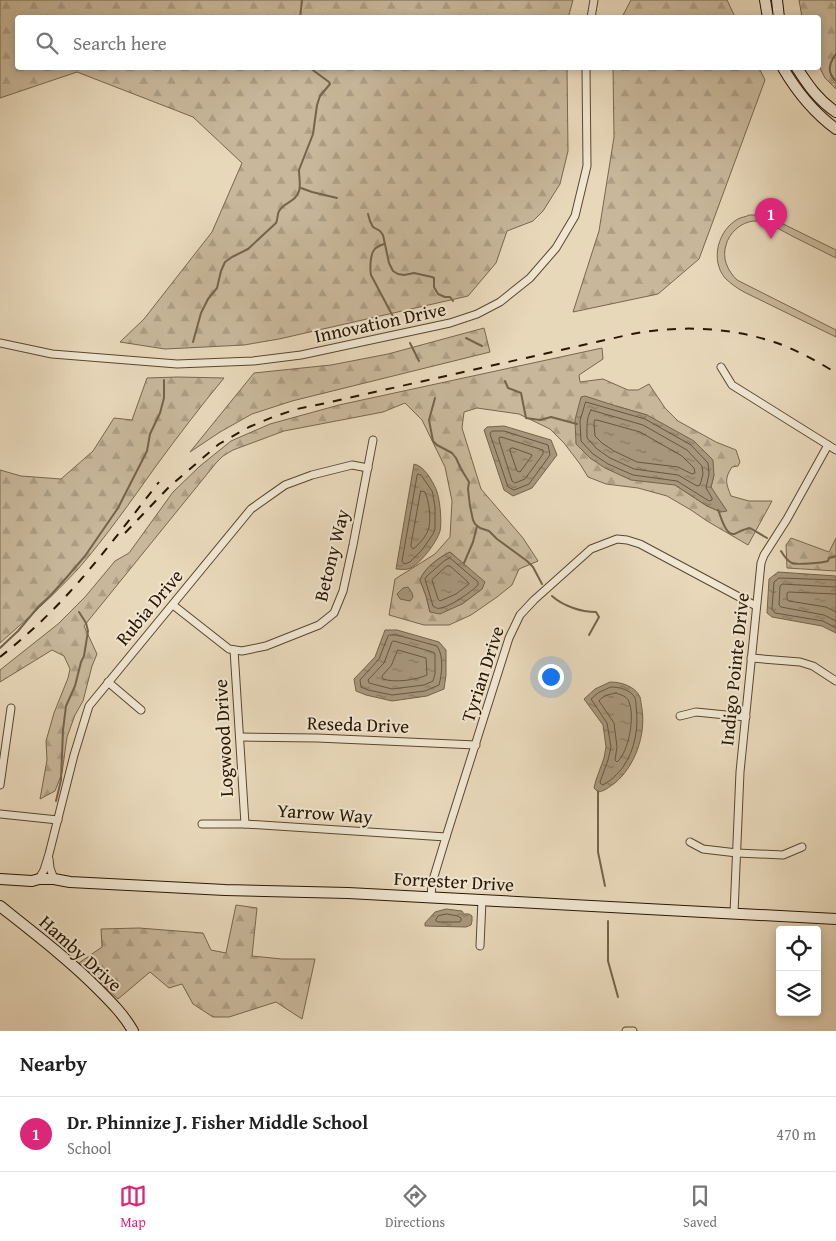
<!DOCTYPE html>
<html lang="en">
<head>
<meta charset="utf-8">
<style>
  :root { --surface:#fff; --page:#f6f6f6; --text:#222; --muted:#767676; --line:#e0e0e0; --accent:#db2777 }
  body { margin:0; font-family:"Gentium Book Plus",serif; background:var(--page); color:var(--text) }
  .controls { position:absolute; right:15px; bottom:15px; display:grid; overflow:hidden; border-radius:5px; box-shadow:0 2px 8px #0003 }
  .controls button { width:45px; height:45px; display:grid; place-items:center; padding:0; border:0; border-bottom:1px solid var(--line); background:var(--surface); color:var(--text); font:25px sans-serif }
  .you { position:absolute; left:550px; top:676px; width:18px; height:18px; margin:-12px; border:4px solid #fff; border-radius:50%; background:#1a73e8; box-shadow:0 0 0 8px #1a73e833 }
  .badge { display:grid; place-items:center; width:32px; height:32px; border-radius:50%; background:var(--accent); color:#fff; font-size:16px; font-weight:700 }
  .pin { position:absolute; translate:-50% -41px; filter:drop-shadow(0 1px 2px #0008) }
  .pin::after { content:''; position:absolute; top:26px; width:18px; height:15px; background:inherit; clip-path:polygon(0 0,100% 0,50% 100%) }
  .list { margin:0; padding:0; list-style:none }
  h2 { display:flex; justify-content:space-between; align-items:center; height:65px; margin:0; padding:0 20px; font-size:21px }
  h2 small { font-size:16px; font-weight:400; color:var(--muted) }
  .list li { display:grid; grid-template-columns:32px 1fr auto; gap:15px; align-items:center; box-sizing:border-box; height:75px; padding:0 20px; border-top:1px solid var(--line) }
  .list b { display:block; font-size:19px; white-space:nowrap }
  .list p { margin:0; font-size:16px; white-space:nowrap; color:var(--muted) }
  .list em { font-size:16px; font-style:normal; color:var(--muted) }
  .icon { flex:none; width:28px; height:28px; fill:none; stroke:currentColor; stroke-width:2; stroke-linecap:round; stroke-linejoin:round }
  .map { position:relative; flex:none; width:836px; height:1031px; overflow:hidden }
  .search { position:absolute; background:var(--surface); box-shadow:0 2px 8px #0003; left:15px; right:15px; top:15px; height:55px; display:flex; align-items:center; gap:12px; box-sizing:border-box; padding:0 18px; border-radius:5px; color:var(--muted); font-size:19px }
  .sheet { height:140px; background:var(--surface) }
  nav { display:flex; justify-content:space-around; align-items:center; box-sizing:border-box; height:70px; border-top:1px solid var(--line); background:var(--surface); font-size:14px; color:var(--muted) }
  nav a { display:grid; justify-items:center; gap:2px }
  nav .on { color:var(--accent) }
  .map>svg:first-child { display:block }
  .forest { fill:url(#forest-firs); stroke:#79664d; fill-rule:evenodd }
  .pitch { fill:#c8b79a; stroke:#79664d }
  .water { fill:url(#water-ripples); stroke:#75634a }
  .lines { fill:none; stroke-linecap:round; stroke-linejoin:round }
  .shore { stroke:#68563e; stroke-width:1 }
  .stream { stroke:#75634a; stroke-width:2 }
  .street-casing { stroke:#5a462e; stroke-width:9 }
  .secondary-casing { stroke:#2a1600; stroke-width:12 }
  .street { stroke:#f0e6d2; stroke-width:7 }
  .secondary { stroke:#f0e6d2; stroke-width:10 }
  .rail { stroke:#2a1600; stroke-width:2; stroke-dasharray:9 9; stroke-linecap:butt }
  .labels { text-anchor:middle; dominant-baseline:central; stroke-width:4; stroke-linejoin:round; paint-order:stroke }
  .street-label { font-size:19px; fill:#2a1600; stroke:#f0e6d2 }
</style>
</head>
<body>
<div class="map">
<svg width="836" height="1031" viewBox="0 0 836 1031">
  <defs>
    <pattern id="forest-firs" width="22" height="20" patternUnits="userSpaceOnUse" patternTransform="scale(1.25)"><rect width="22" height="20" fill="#c8b79a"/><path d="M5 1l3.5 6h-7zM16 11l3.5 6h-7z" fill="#ac9d83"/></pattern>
    <pattern id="water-ripples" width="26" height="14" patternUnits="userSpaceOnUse" patternTransform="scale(1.25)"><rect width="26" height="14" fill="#a7967b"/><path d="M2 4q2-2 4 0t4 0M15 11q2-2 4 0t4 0" fill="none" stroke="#887962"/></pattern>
  </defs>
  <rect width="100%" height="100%" fill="#e8d8ba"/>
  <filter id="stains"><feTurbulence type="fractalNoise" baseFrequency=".004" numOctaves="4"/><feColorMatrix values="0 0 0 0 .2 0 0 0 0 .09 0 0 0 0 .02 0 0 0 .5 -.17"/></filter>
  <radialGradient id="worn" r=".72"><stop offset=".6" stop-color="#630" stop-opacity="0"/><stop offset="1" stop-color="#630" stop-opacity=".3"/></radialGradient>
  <g class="forest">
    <polygon points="0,0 573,0 568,18 18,18 18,68 567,68 568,151 560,184 543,211 533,221 507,231 496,263 468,296 279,339 244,345 165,349 120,342 144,319 212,232 242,163 193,117 77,72 0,98"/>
    <polygon points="631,0 727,0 735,17 622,17"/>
    <polygon points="799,0 836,0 836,89 825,78 819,66 818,18 802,17"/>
    <polygon points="613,68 759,68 765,80 699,259 658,294 573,312 599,231 614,137"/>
    <polygon points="484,328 490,352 292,401 252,414 220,432 190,452 254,373 331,365 388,354"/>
    <path d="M602,348L603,359L579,375L580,382L603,379L628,390H638L649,384L665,408L678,421L716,442L736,450L740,462L738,466L732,467C724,479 726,483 731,496L749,501H772L748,545L707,521L691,510L667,496L638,488L606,484L588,477L580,464L564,443L550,429L519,414L477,408L464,412L462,428L481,489L523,538L538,561L519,569L512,585L497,597L471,615L449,625H424L389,615L395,579L435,554L450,537L452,501L445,467L422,420L405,403L383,412L284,431L233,450L223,456L216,463L84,626L97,654L92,666L83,701L75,715L67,737L62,773L55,791L40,799L47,760L46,741L54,713L68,678L70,669L64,656L52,650L0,682V670L58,624L85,597L115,561L129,553L173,492L200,466L231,441L270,424L339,405ZM616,406L647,415L714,475L711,487L721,512L707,506L675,485ZM450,552L484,582L482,589L462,604L430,612L426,596L420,580C425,567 438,558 450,552Z"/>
    <path d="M178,377L224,378C200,407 178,436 156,466C131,501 106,537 78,569C53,596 27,619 0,643V470L21,476L61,479L93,451L114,418L132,420L147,378Z"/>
    <polygon points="791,538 829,552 836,538 836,571 787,568 786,545"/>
    <polygon points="236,905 257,908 252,956 282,959 315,959 302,1019 276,1002 229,1017 213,1017 193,1004 182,984 169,988 150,972 118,999 79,963 102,947 101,929 139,928 203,933 211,950 226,953"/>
  </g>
  <path class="pitch" d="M749,215H759L771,218L836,250V258C822,251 808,244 794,237C782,231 768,221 754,221C741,222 729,233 726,245C722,258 727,270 737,280L836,330V337L744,292C737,288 731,284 725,278C710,260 718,230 738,219C741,217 746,217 749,215Z"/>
  <g class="water">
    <polygon points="585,396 616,406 647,415 694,441 713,460 714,475 711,487 727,511 721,512 707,506 675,485 631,480 605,468 590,458 576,444 575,420 581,397"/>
    <polygon points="504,426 551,440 557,455 532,488 513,496 504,490 484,430 487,427"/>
    <path d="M414,464C424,466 432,480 436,489C440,498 442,522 440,531C437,542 419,566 408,569C404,570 400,569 396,569Z"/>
    <path d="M450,552L485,582L482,589L462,604L440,614L430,612L426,596L420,580C425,567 439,558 450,552Z"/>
    <polygon points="778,572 836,576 836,633 822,626 772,617 767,613 769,579"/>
    <polygon points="408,587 412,593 413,597 410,601 400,599 397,594 403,588"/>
    <polygon points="385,630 397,630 439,642 446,650 446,675 444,689 427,696 392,701 366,695 356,691 354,679 375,657"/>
    <path d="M610,682C621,682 635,686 640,697C641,700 641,705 642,709C646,735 635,766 615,783C609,787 605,791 598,792L594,788L596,780L604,758L606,747L603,725L584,699L595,689Z"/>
    <polygon points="446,909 462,911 464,914 469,914 472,916 472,921 471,925 466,927 425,926 425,923 435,912"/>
  </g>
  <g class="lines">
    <g class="shore">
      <polygon points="586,402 645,419 691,445 708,463 709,474 706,488 712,498 712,500 709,501 677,481 633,475 608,464 593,454 581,441 580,421"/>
      <path d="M591,410L643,425L687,450L702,466L703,474L700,485L697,486L678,475L634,469L610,458L597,449L587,438C587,429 586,418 591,410Z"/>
      <polygon points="595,420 597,420 640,432 682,456 694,468 695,473 692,474 678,467 637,462 614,451 602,443 595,436 594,423"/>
      <polygon points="493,431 504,431 548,445 550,455 529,484 514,490 508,487 490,434 491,432"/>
      <polygon points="501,437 543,450 543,454 525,479 515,483 512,481 499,440 499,438"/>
      <polygon points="513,448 530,454 532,455 531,457 520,472 517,471 510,451 510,449"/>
      <polygon points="418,474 421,475 432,491 433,495 435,507 435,529 433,534 422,550 410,562 404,564 402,561 417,476"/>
      <path d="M421,491L425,492C429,501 431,516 429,527C428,534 419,545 413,549L411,546Z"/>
      <path d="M450,558L478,582V585C470,593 451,606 441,608C437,609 436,608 433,606L425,579L427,576L444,561Z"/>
      <polygon points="447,566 450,566 468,582 469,584 456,594 440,601 438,599 432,580"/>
      <polyline points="836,580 779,578 774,582 772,609 775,613 823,621 836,628"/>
      <polyline points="836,587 782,584 780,586 779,605 781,607 824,615 836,621"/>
      <polyline points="836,594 789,592 787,593 787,599 789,601 826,607 836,612"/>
      <path d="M390,635H397L437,646C444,656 442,674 439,685L425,691L392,695L368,690L361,687L360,680L379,659L388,636Z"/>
      <polygon points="394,641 433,652 435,654 435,674 433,681 424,685 392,689 369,683 368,680 384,663 392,642"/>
      <path d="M398,650L426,658L427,675C416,680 395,683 383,679L382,676L391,666Z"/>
      <path d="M611,687C620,687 631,690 635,698C636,701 636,704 636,706C639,727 635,750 623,767C618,774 610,781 603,785L601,784L600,782L608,760L611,747L607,723L591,699L598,693Z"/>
      <path d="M616,693C621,695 627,696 629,702C635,716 629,752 617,762L615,760L617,747L614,723L599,701C602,696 610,694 616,693Z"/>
      <polygon points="447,914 458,916 461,918 461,921 459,922 438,922 436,921 436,919 438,916"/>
    </g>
    <g class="stream">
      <polyline points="300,18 302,0"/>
      <path d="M836,54C829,63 827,73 836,81"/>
      <polyline points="301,188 312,192 337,198"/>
      <polyline points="368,214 370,221 373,227 380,231 383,235 389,263 393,271 398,274 404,275 414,273 432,277 434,278 434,287 438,294 445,297 450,297 453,301"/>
      <path d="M384,244C381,245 376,247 374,250C370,255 370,270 371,275L397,324"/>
      <polyline points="466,338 482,346"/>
      <path d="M193,342L201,313L208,299L217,288L221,271L225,262L232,257L248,249L276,223C278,219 277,215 279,211C284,202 296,202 299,191C301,186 299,177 299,170L313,134L317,105L320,96L330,84L329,82L310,68"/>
      <polyline points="410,343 419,361"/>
      <polyline points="505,381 508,388 521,393 526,418 540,420 551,417 577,424"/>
      <polyline points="435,398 429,420 433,441 437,445 452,453 456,458 461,469 466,477 469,482 468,489 470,506 473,520 475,524 480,528 489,531 497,539 527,561 533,567 542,584"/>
      <path d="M718,510C721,516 725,535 734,534C739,532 744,529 750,528L767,538"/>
      <path d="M781,551C784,556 787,561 792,563C796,565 822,563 828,561L829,558L836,556"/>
      <polyline points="464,563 473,542 477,526"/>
      <path d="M552,596C563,606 581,612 596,612L599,617L589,635"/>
      <polyline points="0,648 18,631 39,606 50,596 67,577 85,556 118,508 147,451 150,434 160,413 164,398 164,380"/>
      <polyline points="598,791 598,852 605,886"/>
      <polyline points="56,801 61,780 63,730 66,706 75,686 81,662 84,656 88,631 86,623 79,612"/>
      <polyline points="608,921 608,961 618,997"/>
    </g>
    <defs>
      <g id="street">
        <polyline points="591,18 594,0"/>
        <polyline points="0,343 52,354 177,364 253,361 301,355 450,323 477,314 500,302 530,278 556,248 575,216 587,166 586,68"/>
        <polyline points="721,367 732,385 836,450"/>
        <polyline points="173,605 229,649 242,651 266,646 319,625 334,613 343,591 353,545 373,440"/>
        <polyline points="234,650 245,824"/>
        <polyline points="751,658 800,662 813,666 836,681"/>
        <polyline points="108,682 141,710"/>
        <polyline points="680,716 696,712 746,717"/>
        <polyline points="240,737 317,738 476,745"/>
        <polyline points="0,785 11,708"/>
        <polyline points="0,814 58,820"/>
        <polyline points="202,824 245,824 446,837"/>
        <polyline points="690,842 703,849 737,853 783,855 802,847"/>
        <polyline points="49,859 50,868 54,879"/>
        <polyline points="39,879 44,870 49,854 74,755 89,706 251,509 285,485 312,475 352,465 368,468"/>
        <polyline points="431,897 432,883 446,837 509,638 520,615 534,600 591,549 617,539 627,540 640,544 756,606"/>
        <polyline points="734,913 740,772 761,563 764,555 787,519 828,445"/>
        <polyline points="480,946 482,900"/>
        <polyline points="626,1031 633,1031"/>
      </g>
      <g id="secondary">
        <polyline points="765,0 768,18"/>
        <polyline points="777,0 779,18"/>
        <path d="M783,68C797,92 813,112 836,129"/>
        <path d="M797,68C808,85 818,100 836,112"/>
        <polyline points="0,879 32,881 39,879 54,879 70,882 225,890 348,893 836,919"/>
        <path d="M0,906C34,933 68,959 98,989C111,1002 124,1015 133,1031"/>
      </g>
    </defs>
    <use href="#street" class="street-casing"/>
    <use href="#secondary" class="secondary-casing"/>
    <use href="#street" class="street"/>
    <use href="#secondary" class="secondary"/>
    <g class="rail">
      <path d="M125,533L169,487L219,444L249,427L273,417L297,409L326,403L632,334C680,325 728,327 774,342C793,348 819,362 836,373"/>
      <path d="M0,657C24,638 47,617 67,595C100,559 129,520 159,482"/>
    </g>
  </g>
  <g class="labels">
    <g class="street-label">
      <text transform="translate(380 322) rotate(-12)">Innovation Drive</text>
      <text transform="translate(331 555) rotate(-76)">Betony Way</text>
      <text transform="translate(149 607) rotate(-50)">Rubia Drive</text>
      <text transform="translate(734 669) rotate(-84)">Indigo Pointe Drive</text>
      <text transform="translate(482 674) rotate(-72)">Tyrian Drive</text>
      <text transform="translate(358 724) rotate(2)">Reseda Drive</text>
      <text transform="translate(223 738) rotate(-93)">Logwood Drive</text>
      <text transform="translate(325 813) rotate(4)">Yarrow Way</text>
      <text transform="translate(454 881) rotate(3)">Forrester Drive</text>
      <text transform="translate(81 953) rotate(42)">Hamby Drive</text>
    </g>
  </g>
  <rect width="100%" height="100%" filter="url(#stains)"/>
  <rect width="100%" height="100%" fill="url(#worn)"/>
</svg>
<div class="controls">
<button><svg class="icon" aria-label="locate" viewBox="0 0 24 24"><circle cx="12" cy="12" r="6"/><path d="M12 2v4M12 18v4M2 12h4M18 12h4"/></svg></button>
<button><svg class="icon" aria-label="layers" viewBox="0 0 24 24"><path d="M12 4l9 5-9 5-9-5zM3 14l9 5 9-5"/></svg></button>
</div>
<div class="you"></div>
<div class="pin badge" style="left:771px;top:239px">1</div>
<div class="search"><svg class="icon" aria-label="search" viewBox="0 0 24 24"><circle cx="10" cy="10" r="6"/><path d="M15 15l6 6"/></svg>Search here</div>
</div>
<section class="sheet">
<h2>Nearby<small></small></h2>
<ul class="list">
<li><span class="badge">1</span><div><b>Dr. Phinnize J. Fisher Middle School</b><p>School</p></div><em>470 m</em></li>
</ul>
</section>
<nav>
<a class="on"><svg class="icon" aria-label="map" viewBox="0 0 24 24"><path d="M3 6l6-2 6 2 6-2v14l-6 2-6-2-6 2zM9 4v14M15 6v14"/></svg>Map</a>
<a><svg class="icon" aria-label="directions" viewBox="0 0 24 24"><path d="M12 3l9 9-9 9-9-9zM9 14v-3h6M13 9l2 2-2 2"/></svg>Directions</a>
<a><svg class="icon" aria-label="saved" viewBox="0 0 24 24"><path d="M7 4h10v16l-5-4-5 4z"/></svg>Saved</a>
</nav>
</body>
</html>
